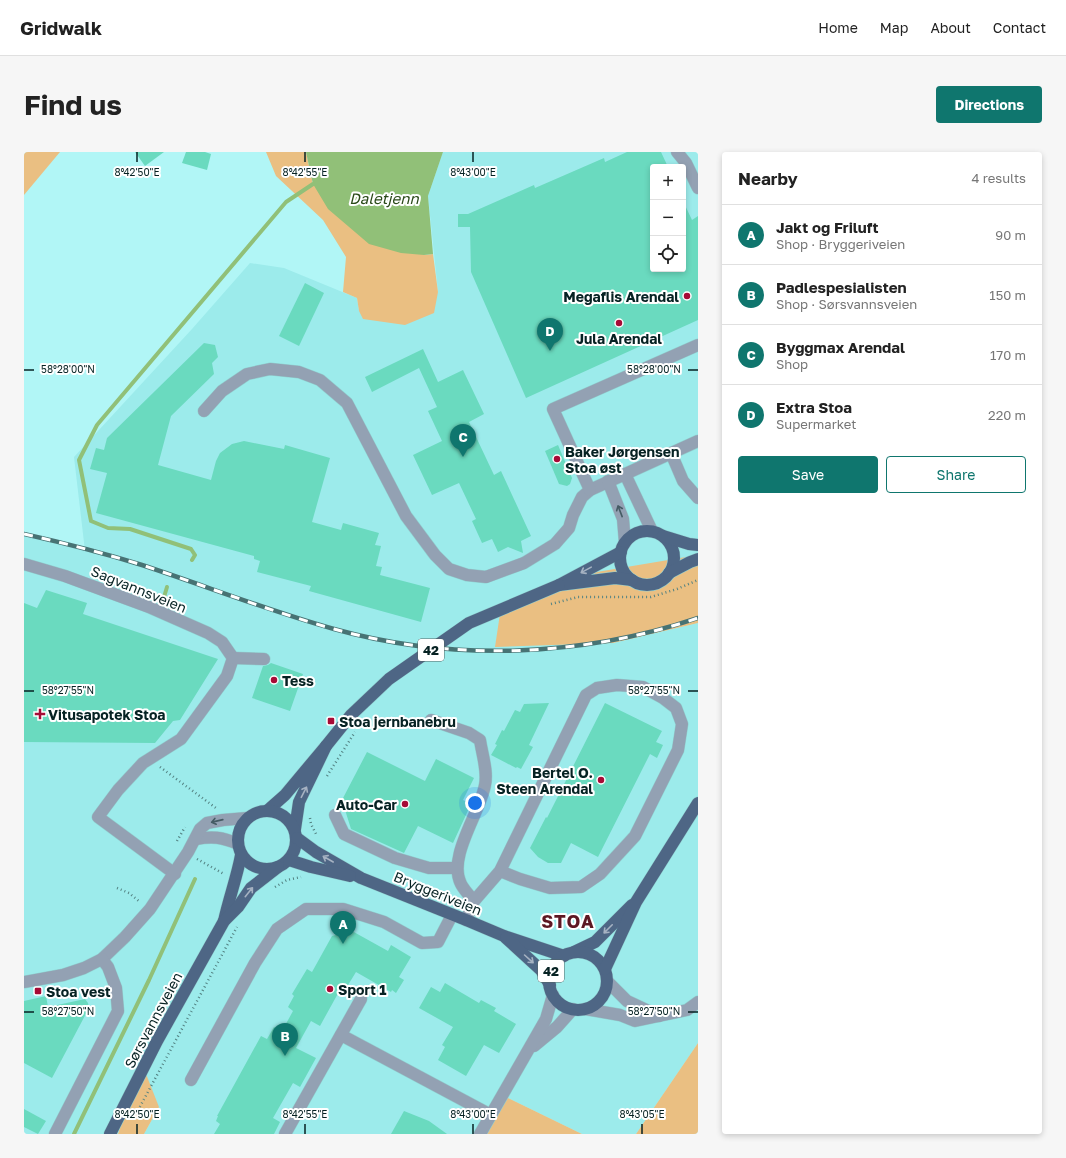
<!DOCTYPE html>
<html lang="en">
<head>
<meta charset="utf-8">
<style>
  :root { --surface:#fff; --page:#f6f6f6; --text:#222; --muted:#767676; --line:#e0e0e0; --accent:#0f766e }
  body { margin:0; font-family:"Golos Text",sans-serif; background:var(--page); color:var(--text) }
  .controls { position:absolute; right:12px; top:12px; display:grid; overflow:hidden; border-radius:4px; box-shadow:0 2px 6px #0003 }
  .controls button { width:36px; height:36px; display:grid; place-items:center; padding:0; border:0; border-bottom:1px solid var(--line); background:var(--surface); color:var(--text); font:20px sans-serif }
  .you { position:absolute; left:451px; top:651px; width:14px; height:14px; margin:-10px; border:3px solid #fff; border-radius:50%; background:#1a73e8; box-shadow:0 0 0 6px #1a73e833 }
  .badge { display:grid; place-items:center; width:26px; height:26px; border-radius:50%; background:var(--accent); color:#fff; font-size:13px; font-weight:700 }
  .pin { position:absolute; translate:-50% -33px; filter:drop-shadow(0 1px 2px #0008) }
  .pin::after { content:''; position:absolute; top:21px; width:14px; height:12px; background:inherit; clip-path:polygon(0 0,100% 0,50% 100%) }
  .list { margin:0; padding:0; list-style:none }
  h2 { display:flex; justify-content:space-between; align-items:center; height:52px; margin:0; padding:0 16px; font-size:17px }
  h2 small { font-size:13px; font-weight:400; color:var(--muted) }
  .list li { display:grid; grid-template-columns:26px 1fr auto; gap:12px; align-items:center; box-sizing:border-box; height:60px; padding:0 16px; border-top:1px solid var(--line) }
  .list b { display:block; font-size:15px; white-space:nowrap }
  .list p { margin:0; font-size:13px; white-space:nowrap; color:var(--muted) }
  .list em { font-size:13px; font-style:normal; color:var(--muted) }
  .actions { display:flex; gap:8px; padding:12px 16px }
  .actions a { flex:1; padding:9px 0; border:1px solid var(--accent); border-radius:4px; text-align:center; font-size:14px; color:var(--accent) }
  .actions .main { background:var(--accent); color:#fff }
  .icon { flex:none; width:22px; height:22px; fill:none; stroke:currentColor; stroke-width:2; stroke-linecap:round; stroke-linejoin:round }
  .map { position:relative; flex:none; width:674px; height:982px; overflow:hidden; border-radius:4px }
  header { display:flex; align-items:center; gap:24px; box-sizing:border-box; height:56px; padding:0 20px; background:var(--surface); border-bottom:1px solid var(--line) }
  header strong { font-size:19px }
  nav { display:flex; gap:22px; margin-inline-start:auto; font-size:14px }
  .intro { display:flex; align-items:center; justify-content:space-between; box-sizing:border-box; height:96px; padding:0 24px }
  h1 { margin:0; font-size:28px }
  .button { padding:10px 18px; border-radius:4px; background:var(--accent); color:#fff; font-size:14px; font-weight:700 }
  main { display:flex; gap:24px; padding:0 24px }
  aside { flex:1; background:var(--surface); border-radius:4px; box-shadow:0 2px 6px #0003 }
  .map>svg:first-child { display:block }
  .built { fill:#9cebeb; fill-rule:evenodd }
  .green { fill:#eabf82 }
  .water { fill:#91c078 }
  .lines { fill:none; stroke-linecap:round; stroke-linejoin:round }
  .stream { stroke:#91c078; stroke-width:4 }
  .building { fill:#6adabf }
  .minor-casing { stroke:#92d0d0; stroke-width:13 }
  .major-casing { stroke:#92d0d0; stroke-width:13 }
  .path { stroke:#538282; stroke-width:2.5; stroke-dasharray:1 3; stroke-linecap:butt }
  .minor { stroke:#93a1b3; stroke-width:12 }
  .major { stroke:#4e6685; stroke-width:12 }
  .rail-casing { stroke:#477374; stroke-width:4.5 }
  .rail { stroke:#fff; stroke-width:3; stroke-dasharray:9; stroke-linecap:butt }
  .oneway { stroke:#455b64 }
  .oneway2 { stroke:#a6b2c2 }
  .ticks { fill:none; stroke:#062223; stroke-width:1.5 }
  .poi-dot { fill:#a60b36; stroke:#fff; stroke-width:1.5 }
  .labels { text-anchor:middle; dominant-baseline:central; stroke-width:4; stroke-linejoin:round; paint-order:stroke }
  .shield { fill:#fff; stroke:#516465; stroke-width:1 }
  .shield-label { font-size:13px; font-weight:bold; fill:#062223 }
  .poi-label { font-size:14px; font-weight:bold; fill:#062223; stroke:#fff; text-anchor:start }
  .street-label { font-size:14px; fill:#062223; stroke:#fff }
  .water-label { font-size:15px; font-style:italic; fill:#2a4918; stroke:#fff }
  .district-label { font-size:18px; font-weight:bold; letter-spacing:1px; fill:#5d1823; stroke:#fff }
  .ticks-label { font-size:10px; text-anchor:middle; fill:#062223; stroke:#fff; stroke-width:4; stroke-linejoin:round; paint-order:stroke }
</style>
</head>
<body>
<header>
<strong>Gridwalk</strong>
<nav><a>Home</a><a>Map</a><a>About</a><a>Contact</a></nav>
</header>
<div class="intro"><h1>Find us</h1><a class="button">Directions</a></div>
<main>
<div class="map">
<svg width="674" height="982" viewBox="0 0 674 982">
  <rect width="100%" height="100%" fill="#b1f6f6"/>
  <path class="built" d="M419,0H674V403L589,491L674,471V891L612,982H558L478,943L459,982H120L135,955L106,943L94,982H0V383L61,399L50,305L168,177L226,111L260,116L333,146L335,159L414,140L404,44ZM629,15H659V117H629Z"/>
  <g class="green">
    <polygon points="0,0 36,0 0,43"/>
    <polygon points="242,0 282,0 289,32 400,103 409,102 414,140 410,161 381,173 339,167 335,159 333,146 319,140 322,105 299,68 252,24"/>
    <polygon points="674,403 674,471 589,491 471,495 477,455 537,426"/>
    <polygon points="674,891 674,982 612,982"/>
    <polygon points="122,922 135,955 120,982 94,982 106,943"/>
    <polygon points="478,943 558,982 459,982"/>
  </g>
  <polygon class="water" points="282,0 419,0 404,44 409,102 400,103 377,101 345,92 304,57 289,32"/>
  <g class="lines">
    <g class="stream">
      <polyline points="168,408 171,403 167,397 106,377 84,376 67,369 55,308 73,273 262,50 289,32"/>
      <polyline points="140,445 143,435"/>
      <polyline points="50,982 125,828 171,727"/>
    </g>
  </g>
  <g class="building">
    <polygon points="111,0 140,0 121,14"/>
    <polygon points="162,0 181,0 187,2 183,18 158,11"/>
    <polygon points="603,0 637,0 644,15 629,15 629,117 659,117 659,49 668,68 674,64 674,168 502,246 447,120 446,75 434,75 434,62 444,62 510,33 511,36 580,6 581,10"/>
    <polygon points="281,131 300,141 275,194 255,184"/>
    <polygon points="180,191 191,193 194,205 188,211 190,222 147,264 134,313 187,328 192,309 196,301 208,292 220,289 260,297 261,293 306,306 288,370 317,378 319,371 355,381 351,393 357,394 352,414 358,415 356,423 406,436 397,470 285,439 287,434 233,420 236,409 230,407 230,404 72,361 83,321 66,317 72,296 80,298 83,286"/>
    <polygon points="399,197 414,230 439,218 460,262 445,270 470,323 477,319 507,384 497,389 499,401 484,395 474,400 468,387 458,391 448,369 452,367 435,331 408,343 389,303 418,289 404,259 413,255 395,216 348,240 341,225"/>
    <polygon points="534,293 548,326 546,332 543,334 535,332 521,299"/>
    <polygon points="22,438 63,451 59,462 194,507 156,568 149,569 131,591 0,590 0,451 13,456"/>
    <polygon points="247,511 279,522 266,559 228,546 239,514 244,513"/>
    <polygon points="525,551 505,593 509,595 497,617 493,615 492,616 467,603 473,593 471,592 478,578 480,579 491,558 496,560 500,552"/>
    <polygon points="581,551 638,579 632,590 639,593 633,606 626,602 574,705 547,691 537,711 524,711 514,705 506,696 522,665 523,666"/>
    <polygon points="343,600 401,629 412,607 450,626 439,648 447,652 429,691 394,674 380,701 327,677 318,648"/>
    <polygon points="328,779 364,799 367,793 387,805 375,825 380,828 372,841 368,838 367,840 332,820 321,838 317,836 296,874 287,869 272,896 292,906 276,935 269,931 249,966 256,970 250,982 190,982 196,972 192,969 194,964 193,964 237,884 243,887 250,875 258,879 269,859 264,855 270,844 268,842 283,817 288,820 308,784"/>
    <polygon points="421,831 455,851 457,848 472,856 470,859 492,872 475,901 460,893 442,924 414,908 421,895 418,893 429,875 395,856 407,835 416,840"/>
    <polygon points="22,844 24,855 61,847 64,851 65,856 28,926 0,911 0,849"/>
    <polygon points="0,957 22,969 14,982 0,975"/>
    <polygon points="380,959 405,969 423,982 367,982"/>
  </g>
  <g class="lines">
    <defs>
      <g id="minor">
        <polyline points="653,0 662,11 674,36"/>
        <polyline points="180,259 198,239 223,222 246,217 275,220 296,228 323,251 382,364 411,403 425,417 443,423 462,425 500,411 531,392 545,376 549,363 558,345 566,338 674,289"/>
        <polyline points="647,301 659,329 674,346"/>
        <polyline points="601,322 628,379"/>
        <polyline points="584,329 599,367 601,391"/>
        <polyline points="566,338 529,257 674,193"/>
        <polyline points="0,412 41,424 125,455 184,481 198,490 209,506 203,524 157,587 119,611 94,638 74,665 151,722"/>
        <polyline points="209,506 240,507"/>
        <path d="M407,568L445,581L456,588C458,602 464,619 461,633C456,661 423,705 437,732C440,738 446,744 450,749"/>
        <polyline points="311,663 320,682 371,706 405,716 433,716"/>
        <path d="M172,687C188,684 198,685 214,692"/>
        <polyline points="442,768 450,749 476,719 562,543 573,536 593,533 619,535 639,546 652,556 658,572 654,598 611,684 576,722 557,735 526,736 496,727 476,719"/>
        <polyline points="583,829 603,849 635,864"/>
        <polyline points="0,830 39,823 60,816 78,807 101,785 126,757 164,700 176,677 183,671 199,668 223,666"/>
        <polyline points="561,857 596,863 611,869 663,858 674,850"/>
        <polyline points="317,883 467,963"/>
        <polyline points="510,894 533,875 549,857"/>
        <polyline points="167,928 231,811 253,777 282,757 319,757 360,770 398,791 414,790 428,763"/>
        <polyline points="31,982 94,859 92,836 84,815 78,807"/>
        <polyline points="261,982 337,847"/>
        <polyline points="456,982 522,867 529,843"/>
      </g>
      <g id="major">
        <circle cx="623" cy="406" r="27"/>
        <polyline points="639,384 665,392 674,393"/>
        <polyline points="597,400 535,433 591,426 608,428"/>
        <polyline points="645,421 666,410 674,407"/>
        <polyline points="302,594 327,563 365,527 445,471 535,433"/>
        <polyline points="244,658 261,643 302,594 275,650 271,677"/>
        <circle cx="243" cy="688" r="29"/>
        <polyline points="273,686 292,700 337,726 442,768 480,784 540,804"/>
        <polyline points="265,708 287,715 326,724"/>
        <path d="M200,769C205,746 213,725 217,703"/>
        <polyline points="482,786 517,818 526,833"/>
        <polyline points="550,800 571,790 608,753"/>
        <circle cx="554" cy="829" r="29"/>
        <polyline points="581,817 612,750 674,651"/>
        <polyline points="86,982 133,889 200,769 214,755 227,736 254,715"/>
      </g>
    </defs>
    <use href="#minor" class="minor-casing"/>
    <use href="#major" class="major-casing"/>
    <g class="path">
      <polyline points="527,452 554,445 627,445 653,437 674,428"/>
      <polyline points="136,615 192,656"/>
      <polyline points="303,624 331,580"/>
      <polyline points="286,666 287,672 293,684"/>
      <polyline points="153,689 161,675"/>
      <polyline points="173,707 200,722"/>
      <polyline points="251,735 263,728 277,725"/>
      <polyline points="93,736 105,741 116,750"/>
      <polyline points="112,962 213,775"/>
    </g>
    <use href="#minor" class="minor"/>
    <use href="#major" class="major"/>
    <defs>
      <path id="rail" d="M0,382C40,391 79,401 118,413C182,434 245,459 310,477C429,510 558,505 674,466"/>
    </defs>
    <use href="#rail" class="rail-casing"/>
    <use href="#rail" class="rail"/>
  </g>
  <defs><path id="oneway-shaft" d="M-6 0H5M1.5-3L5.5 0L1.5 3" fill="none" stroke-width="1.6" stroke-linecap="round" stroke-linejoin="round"/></defs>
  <g class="oneway">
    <use href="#oneway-shaft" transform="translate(596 359) rotate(-111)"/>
    <use href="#oneway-shaft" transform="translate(193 669) rotate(167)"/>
  </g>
  <g class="oneway2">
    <use href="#oneway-shaft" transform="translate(562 418) rotate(151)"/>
    <use href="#oneway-shaft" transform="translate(280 640) rotate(-63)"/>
    <use href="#oneway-shaft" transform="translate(304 707) rotate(-150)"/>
    <use href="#oneway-shaft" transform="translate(225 740) rotate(-51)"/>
    <use href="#oneway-shaft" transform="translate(584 777) rotate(135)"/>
    <use href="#oneway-shaft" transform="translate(505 807) rotate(42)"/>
  </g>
  <path class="ticks" d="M113,0V10M281,0V10M449,0V10M0,218H10M664,218H674M0,539H10M664,539H674M0,860H10M664,860H674M113,972V982M281,972V982M449,972V982M618,972V982"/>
  <g class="poi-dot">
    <circle cx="663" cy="144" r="4"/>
    <circle cx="595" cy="171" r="4"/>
    <circle cx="533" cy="307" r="4"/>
    <circle cx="250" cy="528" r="4"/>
    <path d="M14 556h4v4h4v4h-4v4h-4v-4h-4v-4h4z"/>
    <rect x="303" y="565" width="8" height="8" rx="2"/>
    <circle cx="577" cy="628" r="4"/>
    <circle cx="381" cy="652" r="4"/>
    <circle cx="306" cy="837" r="4"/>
    <rect x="10" y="835" width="8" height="8" rx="2"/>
  </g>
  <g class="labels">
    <g class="shield">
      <rect x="394" y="487" width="26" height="22" rx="3"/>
      <rect x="514" y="808" width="26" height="22" rx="3"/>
    </g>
    <g class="shield-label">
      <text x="407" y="498">42</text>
      <text x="527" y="819">42</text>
    </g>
    <g class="poi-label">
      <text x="655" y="144" text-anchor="end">Megaflis Arendal</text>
      <text x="595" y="186" text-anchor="middle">Jula Arendal</text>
      <text x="541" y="299">Baker Jørgensen<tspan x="541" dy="16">Stoa øst</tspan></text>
      <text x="258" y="528">Tess</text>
      <text x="24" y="562">Vitusapotek Stoa</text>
      <text x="315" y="569">Stoa jernbanebru</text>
      <text x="569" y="620" text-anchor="end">Bertel O.<tspan x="569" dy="16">Steen Arendal</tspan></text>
      <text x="373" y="652" text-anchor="end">Auto-Car</text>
      <text x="314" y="837">Sport 1</text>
      <text x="22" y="839">Stoa vest</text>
    </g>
    <g class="street-label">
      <text transform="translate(115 437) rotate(22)">Sagvannsveien</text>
      <text transform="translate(414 741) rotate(22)">Bryggeriveien</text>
      <text transform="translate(129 868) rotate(-62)">Sørsvannsveien</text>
    </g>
    <g class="water-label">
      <text x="360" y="46">Daletjenn</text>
    </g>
    <g class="district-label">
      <text x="544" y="769">STOA</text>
    </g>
  </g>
  <g class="ticks-label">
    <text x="113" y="24">8°42'50"E</text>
    <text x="281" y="24">8°42'55"E</text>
    <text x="449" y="24">8°43'00"E</text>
    <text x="44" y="221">58°28'00"N</text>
    <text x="630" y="221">58°28'00"N</text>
    <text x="44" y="542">58°27'55"N</text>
    <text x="630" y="542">58°27'55"N</text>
    <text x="44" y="863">58°27'50"N</text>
    <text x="630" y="863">58°27'50"N</text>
    <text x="113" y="966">8°42'50"E</text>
    <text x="281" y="966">8°42'55"E</text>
    <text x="449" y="966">8°43'00"E</text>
    <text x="618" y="966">8°43'05"E</text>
  </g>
</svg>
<div class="controls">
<button>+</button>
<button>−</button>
<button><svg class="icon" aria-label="locate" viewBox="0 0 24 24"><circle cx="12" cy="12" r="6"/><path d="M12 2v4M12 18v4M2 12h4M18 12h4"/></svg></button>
</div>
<div class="you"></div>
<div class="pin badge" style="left:319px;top:792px">A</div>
<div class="pin badge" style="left:261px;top:904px">B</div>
<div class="pin badge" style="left:439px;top:305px">C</div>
<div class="pin badge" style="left:526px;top:199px">D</div>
</div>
<aside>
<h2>Nearby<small>4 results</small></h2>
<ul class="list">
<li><span class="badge">A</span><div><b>Jakt og Friluft</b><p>Shop · Bryggeriveien</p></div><em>90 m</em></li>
<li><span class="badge">B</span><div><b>Padlespesialisten</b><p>Shop · Sørsvannsveien</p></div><em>150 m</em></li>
<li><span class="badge">C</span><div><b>Byggmax Arendal</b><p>Shop</p></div><em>170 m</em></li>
<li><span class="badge">D</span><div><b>Extra Stoa</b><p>Supermarket</p></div><em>220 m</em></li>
</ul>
<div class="actions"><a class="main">Save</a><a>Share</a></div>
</aside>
</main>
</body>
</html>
